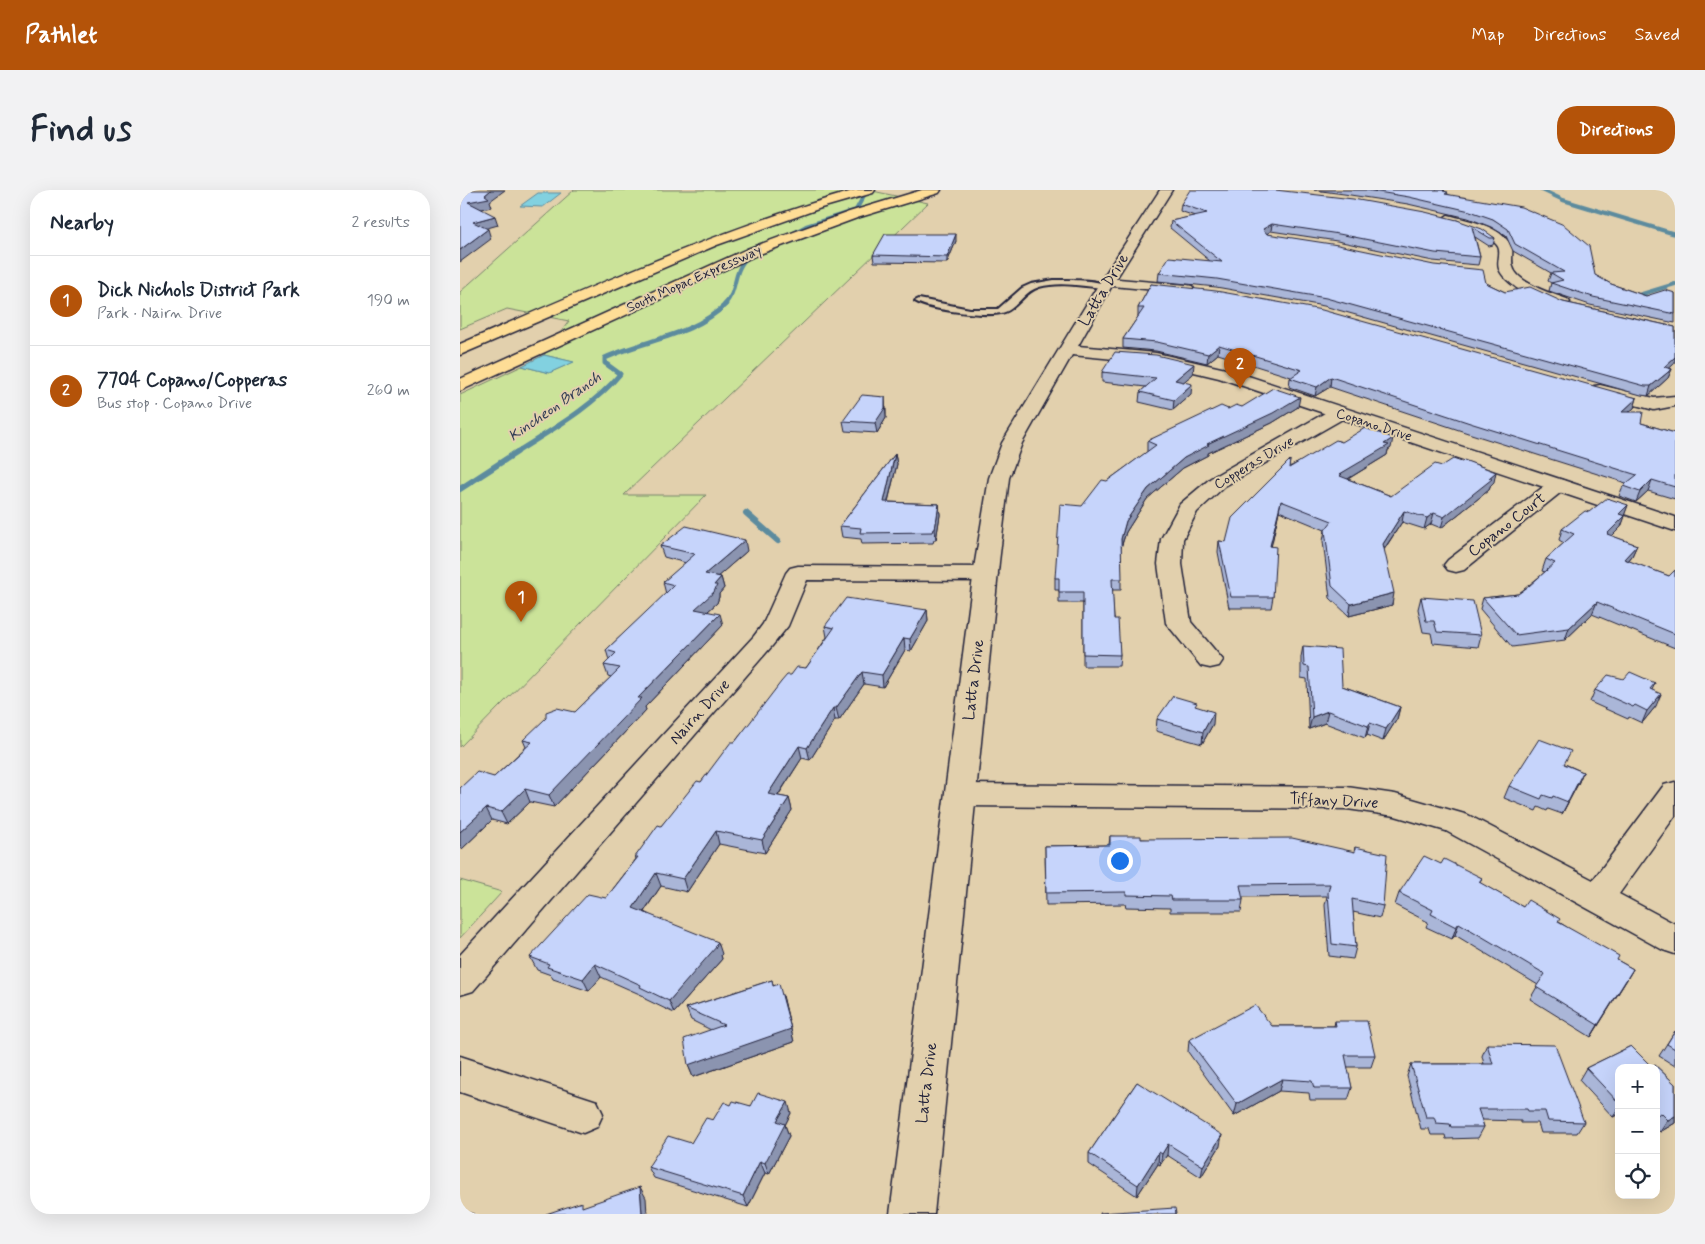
<!DOCTYPE html>
<html lang="en">
<head>
<meta charset="utf-8">
<style>
  :root { --surface:#fff; --page:#f2f2f3; --text:#1f2937; --muted:#747a83; --line:#e0e1e3; --accent:#b45309 }
  body { margin:0; font-family:Mynerve,sans-serif; background:var(--page); color:var(--text) }
  .controls { position:absolute; right:15px; bottom:15px; display:grid; overflow:hidden; border-radius:10px; box-shadow:0 5px 20px #0002 }
  .controls button { width:45px; height:45px; display:grid; place-items:center; padding:0; border:0; border-bottom:1px solid var(--line); background:var(--surface); color:var(--text); font:25px sans-serif }
  .you { position:absolute; left:659px; top:670px; width:18px; height:18px; margin:-12px; border:4px solid #fff; border-radius:50%; background:#1a73e8; box-shadow:0 0 0 8px #1a73e833 }
  .badge { display:grid; place-items:center; width:32px; height:32px; border-radius:50%; background:var(--accent); color:#fff; font-size:16px; font-weight:700 }
  .pin { position:absolute; translate:-50% -41px; filter:drop-shadow(0 1px 2px #0008) }
  .pin::after { content:''; position:absolute; top:26px; width:18px; height:15px; background:inherit; clip-path:polygon(0 0,100% 0,50% 100%) }
  .list { margin:0; padding:0; list-style:none }
  h2 { display:flex; justify-content:space-between; align-items:center; height:65px; margin:0; padding:0 20px; font-size:21px }
  h2 small { font-size:16px; font-weight:400; color:var(--muted) }
  .list li { display:grid; grid-template-columns:32px 1fr auto; gap:15px; align-items:center; box-sizing:border-box; height:90px; padding:0 20px; border-top:1px solid var(--line) }
  .list b { display:block; font-size:19px; white-space:nowrap }
  .list p { margin:0; font-size:16px; white-space:nowrap; color:var(--muted) }
  .list em { font-size:16px; font-style:normal; color:var(--muted) }
  .icon { flex:none; width:28px; height:28px; fill:none; stroke:currentColor; stroke-width:2; stroke-linecap:round; stroke-linejoin:round }
  .map { position:relative; flex:none; width:1215px; height:1024px; overflow:hidden; border-radius:20px }
  header { display:flex; align-items:center; gap:30px; box-sizing:border-box; height:70px; padding:0 25px; background:var(--accent); color:#fff }
  header strong { font-size:24px }
  nav { display:flex; gap:28px; margin-inline-start:auto; font-size:18px }
  .intro { display:flex; align-items:center; justify-content:space-between; box-sizing:border-box; height:120px; padding:0 30px }
  h1 { margin:0; font-size:35px }
  .button { padding:12px 22px; border-radius:20px; background:var(--accent); color:#fff; font-size:18px; font-weight:700 }
  main { display:flex; gap:30px; padding:0 30px }
  aside { flex:1; background:var(--surface); border-radius:20px; box-shadow:0 5px 20px #0002 }
  .map>svg:first-child { display:block }
  .green { fill:#cbe399; stroke:#76826a }
  .water { fill:#82d1e0; stroke:#5c8b9e }
  .lines { fill:none; stroke-linecap:round; stroke-linejoin:round }
  .stream-far2 { stroke:#5c8b9e; stroke-width:4 }
  .stream-far1 { stroke:#5c8b9e; stroke-width:5 }
  .stream { stroke:#5c8b9e; stroke-width:6 }
  .service-casing { stroke:#22223b; stroke-width:4 }
  .minor-casing { stroke:#22223b; stroke-width:3 }
  .tertiary-casing { stroke:#22223b; stroke-width:3 }
  .motorway-casing { stroke:#22223b; stroke-width:3 }
  .service { fill:#e2d0ad; fill-rule:evenodd }
  .minor { fill:#e2d0ad; fill-rule:evenodd }
  .tertiary { fill:#e2d0ad; fill-rule:evenodd }
  .motorway { fill:#fedd96; fill-rule:evenodd }
  .wall { fill:#aab6d8; stroke:#22223b }
  .shaded-wall { fill:#8b94b0; stroke:#22223b }
  .building { fill:#c6d4fb; stroke:#22223b }
  .labels { text-anchor:middle; dominant-baseline:central; stroke-width:4; stroke-linejoin:round; paint-order:stroke }
  .far-street-label { font-size:14px; fill:#22223b; stroke:#e2d0ad }
  .far-water-label { font-size:15px; font-style:italic; fill:#303c54; stroke:#e2d0ad }
  .street-label { font-size:16px; fill:#22223b; stroke:#e2d0ad }
</style>
</head>
<body>
<header>
<strong>Pathlet</strong>
<nav><a>Map</a><a>Directions</a><a>Saved</a></nav>
</header>
<div class="intro"><h1>Find us</h1><a class="button">Directions</a></div>
<main>
<aside>
<h2>Nearby<small>2 results</small></h2>
<ul class="list">
<li><span class="badge">1</span><div><b>Dick Nichols District Park</b><p>Park · Nairn Drive</p></div><em>190 m</em></li>
<li><span class="badge">2</span><div><b>7704 Copano/Copperas</b><p>Bus stop · Copano Drive</p></div><em>260 m</em></li>
</ul>
</aside>
<div class="map">
<svg width="1215" height="1024" viewBox="0 0 1215 1024">
  <rect width="100%" height="100%" fill="#e2d0ad"/>
  <filter id="ink" filterUnits="userSpaceOnUse"><feTurbulence type="fractalNoise" baseFrequency=".02" numOctaves="2"/><feDisplacementMap in="SourceGraphic" scale="10" xChannelSelector="R" yChannelSelector="G"/><feConvolveMatrix kernelMatrix="1 2 1 2 8 2 1 2 1" color-interpolation-filters="sRGB"/></filter>
  <g filter="url(#ink)">
    <g class="green">
      <polygon points="114,0 408,0 468,13 164,305 246,305 0,557 0,205 62,176 89,183 113,172 84,165 109,131 47,119 0,139 0,102"/>
      <polygon points="0,690 42,702 0,748"/>
    </g>
    <g class="water">
      <polygon points="78,3 101,3 83,17 60,16"/>
      <polygon points="84,165 114,172 89,183 62,176"/>
    </g>
    <g class="lines">
      <g class="stream-far2">
        <polyline points="1082,0 1103,10 1215,44"/>
        <polyline points="330,45 346,36 396,20 407,0"/>
        <polyline points="1172,107 1215,94"/>
        <path d="M264,115C280,99 270,82 290,65"/>
      </g>
      <path class="stream-far1" d="M55,263C91,240 133,217 160,184L145,173V168C186,149 232,147 266,114"/>
      <g class="stream">
        <polyline points="0,299 57,262"/>
        <polyline points="286,323 318,351"/>
      </g>
      <defs>
        <path id="service" d="M594,90C607,90 637,89 648,96L644,98C623,96 600,91 579,97C563,102 559,116 545,122C530,128 469,120 455,111L459,109L510,119H538L562,98L571,94Z"/>
        <g id="minor">
          <path d="M988,25C1010,31 1040,35 1052,57C1053,64 1051,71 1053,77C1057,93 1093,104 1107,109L1110,112L1107,115C1090,120 1046,97 1039,79C1036,71 1043,61 1036,54C1023,40 1001,37 984,32L982,29Z"/>
          <polygon points="647,88 727,95 732,96 734,99 732,102 727,103 642,95 640,92 642,89"/>
          <polygon points="1140,195 1194,208 1215,206 1215,216 1194,220 1134,204 1131,200 1134,196"/>
          <polygon points="879,217 886,219 888,223 886,227 765,296 737,322 723,349 722,374 731,432 763,470 759,476 750,478 741,476 706,433 698,374 701,349 720,314 751,288 872,219"/>
          <polygon points="1098,289 1105,291 1108,295 1105,299 1004,380 996,382 988,380 984,375 988,370 1091,291"/>
          <polygon points="338,376 526,377 534,379 538,384 534,389 526,391 347,390 328,436 312,456 13,801 0,805 0,765 294,446 303,434 326,383 330,378"/>
          <polygon points="1215,592 1215,626 1159,704 1215,734 1215,764 1203,760 986,641 935,626 887,619 501,616 490,613 486,605 490,597 501,594 887,597 935,604 1008,625 1133,690 1204,595"/>
          <polygon points="0,866 137,911 143,924 137,937 123,943 0,902"/>
        </g>
        <polygon id="tertiary" points="700,0 712,0 654,92 618,156 696,163 770,180 1215,327 1215,341 759,188 696,173 612,165 562,253 549,288 539,372 474,1024 430,1024 515,372 529,288 542,253 640,92"/>
        <g id="motorway">
          <path d="M396,0H415L413,3L361,18L257,55L0,165V154C130,98 259,39 396,0Z"/>
          <polygon points="462,0 481,0 479,3 397,28 297,65 0,201 0,189 287,59 389,22"/>
        </g>
      </defs>
      <use href="#service" class="service-casing"/>
      <use href="#minor" class="minor-casing"/>
      <use href="#tertiary" class="tertiary-casing"/>
      <use href="#motorway" class="motorway-casing"/>
      <use href="#service" class="service"/>
      <use href="#minor" class="minor"/>
      <use href="#tertiary" class="tertiary"/>
      <use href="#motorway" class="motorway"/>
    </g>
    <g class="wall">
      <polygon points="854,0 985,0 984,1 988,4 1151,94 1186,106 1215,103 1215,133 1130,115 1089,101 1091,93 1088,91 1091,83 1053,61 1046,46 1031,37 1008,28 948,14 884,4"/>
      <polygon points="721,14 997,30 1035,48 1033,55 1029,56 1015,47 1020,67 1018,75 973,71 877,51 811,41 806,44 1026,93 1045,102 1103,112 1215,137 1215,173 1209,178 1212,179 1208,188 1188,206 1181,205 864,116 756,97 698,91 699,83 750,71 710,38 711,31 735,26 720,21"/>
      <polygon points="496,51 487,73 414,72 413,65"/>
      <polygon points="691,94 1177,208 1174,218 1170,222 1181,233 1215,243 1215,309 1188,301 1176,312 1159,306 1163,296 1166,293 1008,243 870,197 855,206 829,197 830,188 831,187 758,164 747,173 696,161 663,158 663,149 678,127 678,118"/>
      <polygon points="642,182 733,184 723,192 731,204 713,220 679,212 680,202 686,197 642,192"/>
      <polygon points="426,217 426,228 417,243 385,241 383,231"/>
      <polygon points="782,217 838,217 812,233 748,263 748,265 723,278 687,309 666,342 661,358 661,400 652,400 654,429 660,465 659,476 623,476 623,413 599,413 599,400 595,400 595,388 622,316 647,291 687,262 687,251 768,219"/>
      <polygon points="882,252 931,258 928,260 927,265 888,289 931,306 1034,292 1031,295 1029,300 981,338 971,334 964,339 942,332 924,360 932,415 889,426 870,408 863,351 865,340 819,321 811,356 813,407 811,418 769,418 758,362 759,351 766,352 830,270 829,277"/>
      <polygon points="435,264 437,274 428,312 479,314 480,325 476,350 474,350 473,353 402,354 401,349 382,347 380,336"/>
      <polygon points="1168,315 1164,325 1165,326 1161,337 1152,346 1177,355 1172,366 1168,371 1209,386 1215,380 1215,458 1132,424 1105,450 1052,457 1020,419 1023,408 1058,404 1085,382 1082,381 1086,369 1104,353 1099,350 1102,339 1129,322"/>
      <polygon points="200,356 287,361 258,386 261,387 264,398 259,404 259,407 257,413 248,421 263,435 185,517 186,520 94,617 70,612 47,634 32,630 2,659 0,658 0,598 34,587 66,557 63,550 115,522 151,487 148,486 144,475 149,470 146,460 206,404 203,392 226,373 204,367"/>
      <polygon points="961,407 1021,445 1018,457 973,453 971,443 963,442 958,419"/>
      <polygon points="467,420 468,431 451,461 445,460 423,497 404,494 379,530 375,530 350,570 342,568 318,606 329,608 332,620 305,663 259,654 227,702 201,696 184,722 262,764 261,765 262,769 214,823 185,809 184,806 141,787 129,801 93,789 91,785 77,780 70,767 146,708 176,669 175,667 201,636 241,592 331,485 346,478 367,447 365,436"/>
      <polygon points="843,456 882,496 940,517 937,529 923,551 907,545 905,548 865,533 849,539 847,489 841,488 841,467"/>
      <polygon points="1164,489 1195,493 1192,500 1196,516 1182,533 1169,527 1168,529 1130,512 1135,500"/>
      <polygon points="697,529 753,534 742,554 696,541"/>
      <polygon points="1105,574 1123,582 1118,594 1102,624 1088,619 1087,621 1078,617 1076,621 1044,608 1049,596"/>
      <polygon points="650,646 681,649 894,662 895,657 923,716 920,728 893,722 896,757 893,769 869,766 865,715 867,706 783,707 783,710 781,722 710,722 710,718 666,717 665,714 586,715 585,656 649,655"/>
      <polygon points="981,674 1022,688 1020,693 1063,717 1099,732 1157,770 1173,779 1166,791 1131,847 1070,809 1078,795 995,745 992,749 966,737 968,732 935,715 939,703"/>
      <polygon points="312,790 313,795 323,806 334,852 233,887 228,875 251,840 231,830 226,818"/>
      <polygon points="875,831 915,865 911,877 887,877 892,898 888,910 850,910 849,903 819,901 774,926 728,862 729,850 812,836 874,836"/>
      <polygon points="1215,841 1215,876 1199,866"/>
      <polygon points="1027,854 1124,932 1117,943 1081,943 1078,933 1061,933 1061,931 1022,930 1024,937 1018,948 986,949 985,945 971,945 969,939 961,939 947,886 951,874 1024,874 1022,866"/>
      <polygon points="1171,856 1192,877 1194,874 1215,894 1215,933 1200,942 1196,938 1196,878 1159,878 1159,924 1153,927 1119,890 1126,878"/>
      <polygon points="677,892 760,956 741,987 707,965 700,975 698,974 677,1006 629,974 629,963"/>
      <polygon points="271,915 291,916 331,923 325,935 329,946 309,984 305,983 288,1017 194,988 188,977 231,953 253,930"/>
    </g>
    <g class="shaded-wall">
      <polygon points="31,0 45,0 30,11 32,17 11,21 8,12 25,5"/>
      <polygon points="35,26 38,35 17,41 13,32"/>
      <polygon points="812,34 811,41 802,47 803,39"/>
      <polygon points="28,39 31,49 0,72 0,60"/>
      <polygon points="496,44 496,51 487,73 487,67"/>
      <polygon points="759,155 758,164 747,173 748,164"/>
      <polygon points="1215,167 1215,173 1201,186 1204,177"/>
      <polygon points="734,174 733,184 714,200 715,190"/>
      <polygon points="1212,179 1208,188 1188,206 1191,196"/>
      <polygon points="871,187 870,197 855,206 857,197"/>
      <polygon points="732,194 731,204 713,220 714,210"/>
      <polygon points="425,207 426,228 417,243 415,233"/>
      <polygon points="840,207 838,217 812,233 748,263 748,265 723,278 687,309 666,342 660,360 661,349 666,331 688,299 724,268 747,254"/>
      <polygon points="1177,208 1174,218 1158,231 1162,222"/>
      <polygon points="933,248 931,258 928,260 927,265 881,293 880,284"/>
      <polygon points="435,264 437,274 425,323 424,312"/>
      <polygon points="1036,282 1034,292 1031,295 1029,300 981,338 984,327"/>
      <polygon points="1192,290 1188,301 1176,312 1180,302"/>
      <polygon points="821,311 819,321 809,367 810,356"/>
      <polygon points="479,314 480,325 476,350 475,339"/>
      <polygon points="1168,315 1164,326 1159,324"/>
      <polygon points="944,321 942,332 920,365 923,354"/>
      <polygon points="974,323 971,334 964,339 967,328"/>
      <polygon points="1165,326 1161,337 1143,355 1147,344"/>
      <polygon points="285,350 287,361 248,395 245,384"/>
      <polygon points="1177,355 1172,366 1160,380 1164,369"/>
      <polygon points="261,387 264,398 259,404 259,407 257,413 238,430 235,419 254,395"/>
      <polygon points="934,403 932,415 889,426 891,414"/>
      <polygon points="1137,412 1132,424 1105,450 1109,438"/>
      <polygon points="467,420 468,431 451,461 450,449"/>
      <polygon points="260,424 263,435 185,517 186,520 94,617 89,605 178,508"/>
      <polygon points="444,448 445,460 423,497 422,485"/>
      <polygon points="402,482 404,494 379,530 376,518"/>
      <polygon points="1201,504 1196,516 1182,533 1187,521"/>
      <polygon points="940,517 937,529 923,551 926,539"/>
      <polygon points="373,518 375,530 350,570 347,558"/>
      <polygon points="868,521 865,533 849,539 852,527"/>
      <polygon points="754,522 753,534 742,554 743,542"/>
      <polygon points="910,533 907,545 905,548 908,536"/>
      <polygon points="339,556 342,568 311,616 308,604"/>
      <polygon points="1123,582 1118,594 1102,624"/>
      <polygon points="65,599 70,612 47,634 41,622"/>
      <polygon points="329,608 332,620 305,663 302,650"/>
      <polygon points="26,618 32,630 2,659 0,655 0,642"/>
      <polygon points="256,641 259,654 227,702 223,689"/>
      <polygon points="196,683 201,696 178,730 173,718"/>
      <polygon points="999,733 995,745 992,749 996,737"/>
      <polygon points="258,752 262,764 261,765 262,769 214,823 209,811"/>
      <polygon points="135,774 141,787 129,801 123,789"/>
      <polygon points="1173,779 1166,791 1131,847 1138,835"/>
      <polygon points="323,806 334,852 233,887 228,875"/>
      <polygon points="822,889 819,901 774,926 777,914"/>
      <polygon points="328,912 331,923 325,935 329,946 309,984 305,973 317,931"/>
      <polygon points="1159,918 1159,924 1153,927"/>
      <polygon points="1215,926 1215,933 1200,942 1208,930"/>
      <polygon points="762,945 760,956 741,987 743,976"/>
      <polygon points="708,954 707,965 700,975 702,964"/>
      <polygon points="699,962 698,974 677,1006 678,995"/>
      <polygon points="300,971 305,983 288,1017 283,1006"/>
      <polygon points="180,997 186,1008 187,1024 182,1024"/>
    </g>
    <g class="building">
      <polygon points="0,0 31,0 25,5 29,8 8,12 35,26 13,32 28,39 0,60"/>
      <polygon points="730,0 815,0 893,9 965,22 997,30 1022,39 1035,48 1030,48 1012,37 1020,67 975,63 879,44 812,34 803,39 807,44 878,55 974,75 1023,80 1026,93 1045,102 1070,97 1103,112 1215,137 1215,167 1204,177 1212,179 1191,196 1185,196 866,108 757,89 699,83 709,67 762,72 711,31 747,23 721,14"/>
      <polygon points="906,0 984,0 983,1 988,2 985,4 1061,17 1104,35 1129,56 1135,85 1151,94 1186,106 1205,100 1215,103 1215,124 1133,107 1091,93 1103,90 1091,83 1104,82 1055,54 1048,39 1033,29 1010,21 949,7"/>
      <polygon points="425,44 496,44 487,67 413,65"/>
      <polygon points="691,94 756,101 862,120 1177,208 1162,222 1183,222 1181,233 1215,243 1215,297 1192,290 1180,302 1163,296 1177,285 1010,233 871,187 857,197 830,188 842,180 759,155 748,164 697,152 663,149 684,118 678,118"/>
      <polygon points="655,162 696,165 734,174 715,190 732,194 714,210 680,202 696,188 642,182"/>
      <polygon points="813,198 840,207 813,223 747,254 749,255 724,268 688,299 666,331 661,349 662,389 652,389 654,429 658,429 660,465 623,464 623,402 599,402 599,388 595,388 600,314 622,316 642,290 647,291 696,255 687,251 761,216 768,219 776,215 782,217"/>
      <polygon points="402,205 425,207 425,218 415,233 383,231"/>
      <polygon points="905,238 933,248 924,254 929,255 880,284 882,284 880,286 931,306 975,274 982,276 993,269 1002,272 1004,270 1036,282 1029,288 1032,289 984,327 974,323 967,328 944,321 923,354 934,403 891,414 872,396 865,340 872,331 821,311 810,356 816,357 813,407 771,407 759,351 766,352 772,328 830,270 829,278 876,250 882,252"/>
      <polygon points="435,264 424,312 479,314 475,339 473,339 472,342 400,343 401,338 380,336"/>
      <polygon points="1147,308 1168,315 1159,324 1165,326 1147,344 1177,355 1164,369 1209,386 1215,380 1215,444 1137,412 1109,438 1056,445 1023,408 1058,404 1069,396 1095,373 1086,369 1114,344 1102,339 1125,321 1129,322"/>
      <polygon points="226,336 285,350 245,384 261,387 254,395 257,395 254,402 235,419 260,424 178,508 182,508 89,605 65,599 41,622 26,618 0,642 0,598 17,582 34,587 72,552 63,550 86,528 86,522 97,518 115,522 160,478 144,475 156,463 146,460 207,402 214,395 203,392 235,364 200,356"/>
      <polygon points="961,407 1013,411 1021,445 977,442 974,431 966,431"/>
      <polygon points="386,408 467,420 450,449 444,448 422,485 402,482 376,518 373,518 347,558 339,556 308,604 329,608 302,650 256,641 223,689 196,683 173,718 258,752 255,755 257,756 209,811 180,797 181,795 135,774 123,789 87,777 89,774 70,767 128,704 146,708 178,667 175,667 198,635 201,636 237,591 241,592 271,552 275,552 321,492 327,485 331,485 337,477 346,478 374,438 365,436"/>
      <polygon points="843,456 880,459 882,496 940,517 926,539 910,533 908,536 868,521 852,527 849,477 844,476"/>
      <polygon points="1170,482 1195,493 1190,499 1201,504 1187,521 1175,515 1173,517 1135,500 1148,485 1164,489"/>
      <polygon points="713,506 737,513 735,516 754,522 743,542 697,529"/>
      <polygon points="1079,549 1111,561 1104,574 1123,582 1108,612 1093,606 1092,608 1083,605 1081,609 1049,596"/>
      <polygon points="650,646 681,646 681,649 832,648 895,662 895,657 927,664 923,716 892,709 896,757 872,754 868,703 870,694 780,695 783,710 712,710 711,706 666,705 666,702 586,703 585,656 650,655"/>
      <polygon points="964,666 981,674 984,669 1022,688 1019,692 1063,717 1068,710 1100,729 1098,732 1159,766 1157,770 1173,779 1138,835 1076,797 1085,784 999,733 996,737 971,724 973,720 939,703"/>
      <polygon points="312,790 313,796 319,794 331,839 228,875 224,849 264,835 226,818"/>
      <polygon points="795,815 812,836 876,836 875,831 907,831 915,865 885,865 892,898 854,898 852,891 822,889 777,914 729,850"/>
      <polygon points="1215,841 1215,859 1207,854"/>
      <polygon points="1027,854 1095,855 1124,932 1088,931 1085,921 1068,921 1067,919 1018,919 1024,937 991,937 990,934 976,933 974,927 966,927 951,874 1033,874"/>
      <polygon points="1171,856 1192,877 1194,874 1215,894 1215,926 1208,930 1201,923 1197,925 1196,924 1196,878 1159,878 1159,913 1126,878"/>
      <polygon points="677,892 762,945 743,976 708,954 702,964 699,962 678,995 629,963"/>
      <polygon points="298,903 328,912 317,931 325,934 305,973 300,971 283,1006 188,977 208,946 231,953 246,928 253,930 264,912 271,915 273,911 291,916"/>
      <polygon points="180,997 182,1024 86,1024 122,1012 122,1017"/>
      <polygon points="715,1018 716,1024 640,1024 640,1023"/>
      <polygon points="0,1020 14,1024 0,1024"/>
    </g>
  </g>
  <g class="labels">
    <g class="far-street-label">
      <text transform="translate(234 89) rotate(-24)">South Mopac Expressway</text>
      <text transform="translate(914 235) rotate(18)">Copano Drive</text>
      <text transform="translate(794 273) rotate(-31)">Copperas Drive</text>
    </g>
    <g class="far-water-label">
      <text transform="translate(95 217) rotate(-35)">Kincheon Branch</text>
    </g>
    <g class="street-label">
      <text transform="translate(644 100) rotate(-59)">Latta Drive</text>
      <text transform="translate(1047 335) rotate(-38)">Copano Court</text>
      <text transform="translate(514 490) rotate(-83)">Latta Drive</text>
      <text transform="translate(240 522) rotate(-48)">Nairn Drive</text>
      <text transform="translate(874 611) rotate(3)">Tiffany Drive</text>
      <text transform="translate(467 893) rotate(-83)">Latta Drive</text>
    </g>
  </g>
</svg>
<div class="controls">
<button>+</button>
<button>−</button>
<button><svg class="icon" aria-label="locate" viewBox="0 0 24 24"><circle cx="12" cy="12" r="6"/><path d="M12 2v4M12 18v4M2 12h4M18 12h4"/></svg></button>
</div>
<div class="you"></div>
<div class="pin badge" style="left:61px;top:432px">1</div>
<div class="pin badge" style="left:780px;top:199px">2</div>
</div>
</main>
</body>
</html>
